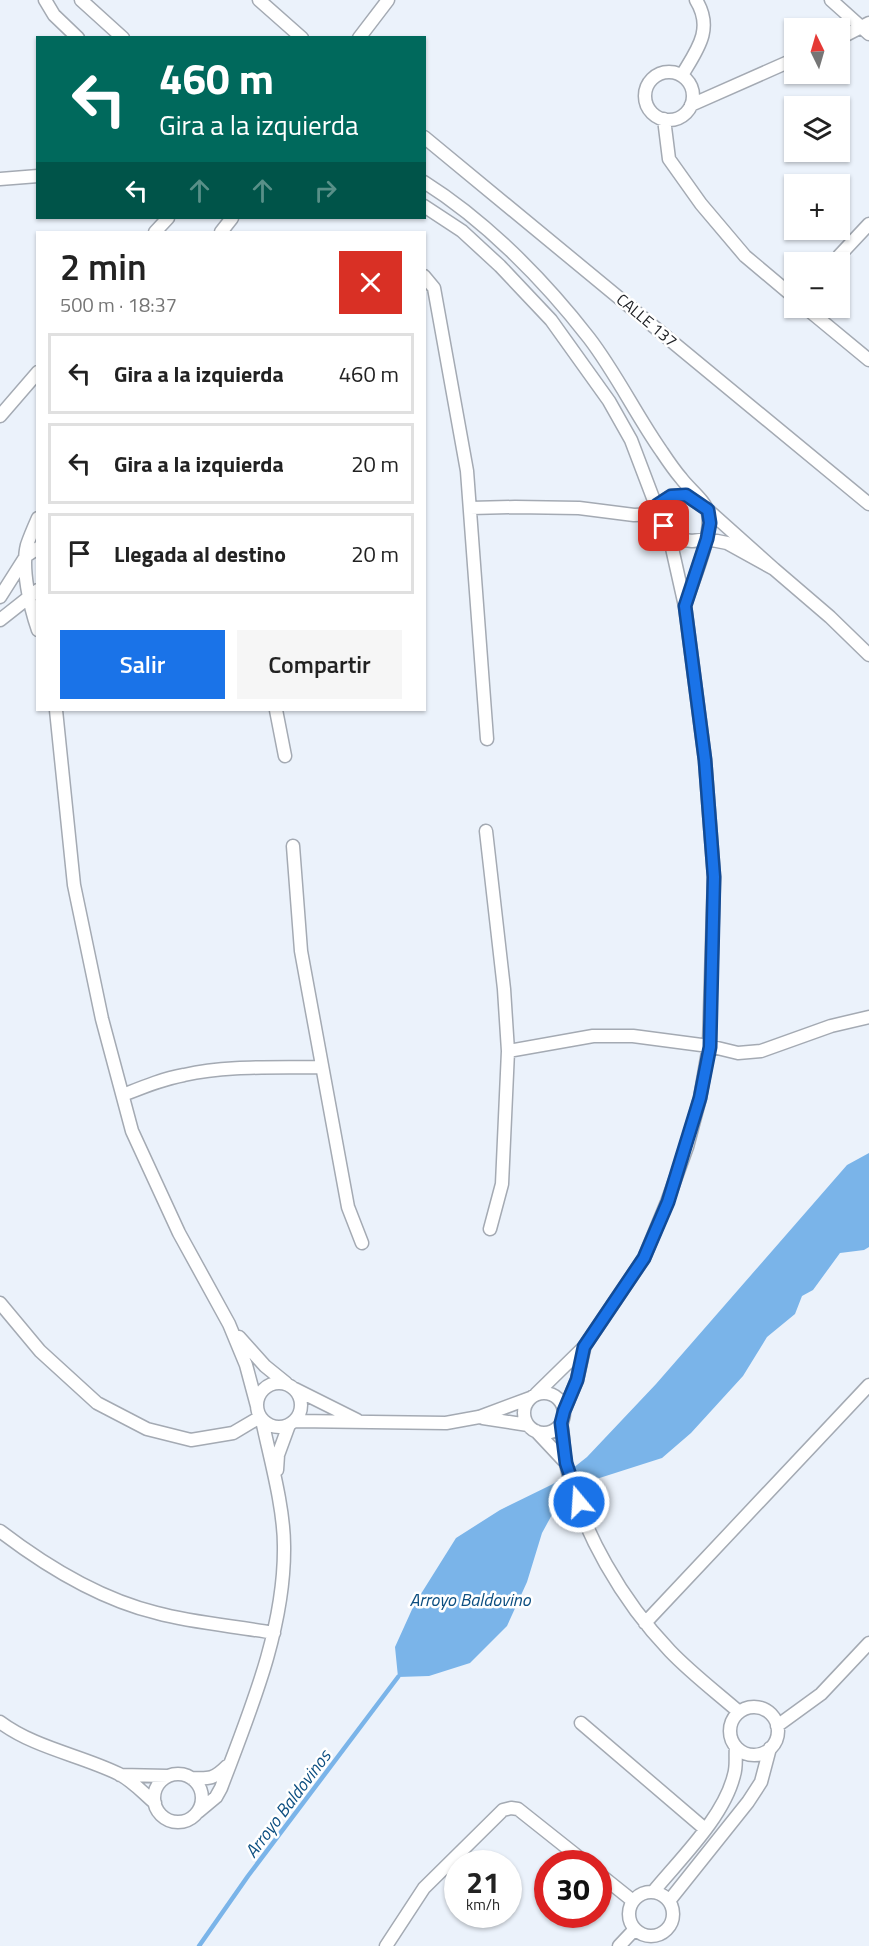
<!DOCTYPE html>
<html lang="es">
<meta charset="utf-8">
<style>
body{margin:0;font-family:"Titillium Web",sans-serif;background:#f6f6f6;color:#222;height:100vh;display:flex;flex-direction:column;font-size:22px;white-space:nowrap}
*{box-sizing:border-box;margin:0}
p{font-size:20px;color:#767676}
.icon{flex:none;width:33px;height:33px;fill:none;stroke:currentColor;stroke-width:2;stroke-linecap:round;stroke-linejoin:round}
.map{position:relative;flex:1;overflow:hidden}
.panel{position:absolute;left:36px;top:231px;width:390px;height:480px;display:flex;flex-direction:column;background:#fff;border-radius:0px;box-shadow:0 2px 4px #0004}
.panel>*{flex:none}
.guide{position:absolute;left:36px;top:36px;width:390px;height:183px;border-radius:0px;box-shadow:0 2px 4px #0004;background:#00695c;color:#fff;overflow:hidden}
.needle{width:39px;rotate:355deg}
.tools{position:absolute;left:784px;top:18px;display:grid;gap:12px}
.tools a{display:grid;place-items:center;width:66px;height:66px;border-radius:0px;background:#fff;box-shadow:0 2px 4px #0004;font-size:30px}
.speed{position:absolute;left:444px;top:1850px;display:flex;gap:12px;font-size:30px;font-weight:700;text-align:center}
.speed>*{display:grid;place-content:center;width:78px;height:78px;border-radius:50%;background:#fff;box-shadow:0 2px 4px #0004;line-height:1}
.speed small{font-size:15px;font-weight:400}
.speed .limit{border:9px solid #d22;background:#fff;color:#111}
.pin{position:absolute;display:grid;place-items:center;width:51px;height:51px;color:#fff;margin:-26px;border-radius:12px;box-shadow:0 3px 9px #0006}
.me{position:absolute;width:66px;margin:-33px;rotate:342deg;stroke-linejoin:round;filter:drop-shadow(0 0 4px #0008)}
.turn{display:flex;align-items:center;gap:21px;height:126px;padding:0 24px;font-size:27px}
.turn .icon{width:78px;height:78px;stroke-width:2.5}
.turn b{display:block;font-size:42px;line-height:51px}
.lanes{display:flex;align-items:center;height:57px;padding:0 24px;background:#0003;justify-content:center;gap:30px;direction:ltr}
.lanes .off{opacity:.35}
.round{display:grid;place-items:center;flex:none;width:63px;height:63px;border-radius:0px;background:#f6f6f6}
.head{display:flex;align-items:center;justify-content:space-between;height:102px;padding:0 24px}
h1{font-size:36px;font-weight:600;line-height:45px}
.primary-button{display:flex;gap:12px;margin-top:auto;padding:12px 24px}
.primary-button a{flex:1;height:69px;border-radius:0px;background:#1a73e8;color:#fff;font-size:24px;font-weight:600;line-height:69px;text-align:center}
.primary-button a+a{background:#f6f6f6;color:#222}
ul{padding:0;list-style:none}
li{display:flex;align-items:center;gap:18px;height:81px;margin:0 12px 9px;padding:0 12px;border:3px solid #e0e0e0;border-radius:0px}
li div{flex:1}
li b{display:block;font-size:22px}
li em{font-style:normal}
.map>svg:first-child{display:block}
.water{fill:#7ab4e9}
.lines{fill:none;stroke-linecap:round;stroke-linejoin:round}
.stream{stroke:#7ab4e9;stroke-width:4.5}
.street-casing{stroke:#a4aab3;stroke-width:15}
.street{stroke:#fff;stroke-width:12}
.route-casing{stroke:#114b97;stroke-width:15}
.route{stroke:#1a73e8;stroke-width:10}
.labels{text-anchor:middle;stroke-width:5;stroke-linejoin:round;paint-order:stroke}
.street-label{font-size:16px;fill:#202226;stroke:#fff}
.water-label{font-size:18px;font-style:italic;fill:#0d4f81;stroke:#fff}
</style>
<div class="map">
<svg width="869" height="1946" viewBox="0 0 869 1946">
<rect width="100%" height="100%" fill="#ebf2fb"/>
<path class="water" d="M 869,1153 L 869,1247 L 864,1250 L 840,1253 L 813,1290 L 802,1296 L 795,1314 L 767,1337 L 743,1376 L 691,1433 L 662,1458 L 587,1482 L 560,1500 L 542,1533 L 527,1582 L 507,1626 L 470,1663 L 429,1676 L 398,1677 L 395,1647 L 414,1605 L 456,1538 L 500,1510 L 553,1484 L 587,1457 L 656,1384 L 847,1165 Z"/>
<g class="lines">
<path class="stream" d="M 199,1946 L 248,1876 L 398,1677"/>
<defs>
<path id="street" d="M 45,0 L 54,15 L 78,38
M 81,0 L 123,38
M 259,0 L 302,38
M 831,0 L 869,34
M 359,38 L 388,0
M 840,38 L 869,23
M645 96a24 24 0 1 1 48 0a24 24 0 1 1-48 0Z
M 682,75 C 697,50 714,29 696,0
M 691,105 L 795,59
M 664,119 L 669,159 L 701,204 L 745,256 L 795,298
M 424,137 L 869,504
M 0,179 L 38,176
M 424,182 C 486,221 544,280 589,338 C 616,373 636,415 662,452 C 668,461 674,470 681,478 C 688,488 706,501 708,513 C 713,536 692,582 685,605
M 424,206 L 462,231 L 500,266 L 551,320 L 609,401 L 631,440 L 672,548 L 685,606 L 705,760 L 714,877 L 709,1046 L 700,1098 L 687,1147 L 667,1202 L 644,1258 L 584,1347 L 536,1394
M 155,232 L 168,218
M 221,232 L 232,218
M 839,256 L 869,224
M 424,276 L 434,288 L 467,471 L 487,739
M 806,308 L 869,360
M 0,416 L 38,372
M 657,505 L 671,496 L 686,495 L 708,510 L 774,569 L 727,543 L 707,539 L 692,541 L 669,538
M 470,508 L 515,507 L 579,508 L 634,515 L 660,514
M 38,518 C 34,527 30,536 27,545 C 21,568 30,607 38,630
M 774,569 L 830,617 L 869,655
M 0,597 L 26,556 L 38,548
M 0,620 L 38,590
M 56,710 L 74,885 L 102,1019 L 132,1131 L 179,1233 L 229,1324 L 246,1365 L 257,1406
M 276,710 L 285,756
M 486,831 L 504,989 L 508,1051 L 502,1184 L 490,1229
M 293,846 L 301,951 L 348,1207 L 362,1243
M 508,1051 L 593,1036 L 633,1036 L 709,1046 L 738,1053 L 761,1051 L 831,1026 L 869,1017
M 123,1095 C 143,1087 162,1079 184,1075 C 228,1065 276,1068 322,1067
M 0,1303 L 40,1351 L 97,1403 L 147,1429 L 191,1440 L 233,1433 L 260,1417
M 239,1337 L 265,1366 L 286,1383
M257 1405a22 22 0 1 1 44 0a22 22 0 1 1-44 0Z
M 295,1389 L 357,1420
M524 1413a20 20 0 1 1 40 0a20 20 0 1 1-40 0Z
M 564,1411 L 577,1380 L 584,1349
M 483,1418 L 528,1425
M 296,1421 L 446,1423 L 479,1417 L 530,1398
M 561,1423 C 564,1436 563,1451 566,1464 C 581,1531 623,1602 670,1651 C 691,1673 716,1692 739,1712
M 536,1431 L 566,1463
M 277,1470 L 278,1455 L 289,1425
M 0,1531 C 47,1567 99,1599 157,1613 C 194,1623 235,1626 274,1633
M 645,1623 L 869,1385
M730 1731a24 24 0 1 1 48 0a24 24 0 1 1-48 0Z
M 0,1722 C 35,1748 80,1755 119,1774 C 133,1781 143,1793 155,1803
M 581,1723 L 705,1829
M 777,1726 L 821,1694 L 869,1643
M154 1798a24 24 0 1 1 48 0a24 24 0 1 1-48 0Z
M 120,1775 L 168,1776
M 191,1778 C 210,1779 214,1779 227,1766
M 198,1812 L 216,1797 L 221,1788 C 250,1711 285,1629 284,1546 C 284,1507 270,1458 262,1420
M 598,1873 L 633,1901
M629 1914a22 22 0 1 1 44 0a22 22 0 1 1-44 0Z
M 653,1892 C 680,1859 724,1817 734,1775 C 737,1766 735,1756 736,1747
M 669,1901 L 748,1802 L 761,1782 L 770,1748
M 386,1946 L 424,1888 L 503,1810 L 511,1808 L 518,1809 L 586,1863
M 619,1946 L 635,1929"/>
</defs>
<use href="#street" class="street-casing"/>
<use href="#street" class="street"/>
</g>
<g class="lines">
<defs>
<path id="route" d="M 579,1502 L 566,1463 L 561,1423 L 564,1411 L 577,1380 L 584,1347 L 644,1258 L 668,1202 L 700,1098 L 710,1047 L 714,877 L 705,760 L 685,606 L 707,539 L 710,523 L 708,510 L 686,495 L 671,496 L 657,505 L 664,526"/>
</defs>
<use href="#route" class="route-casing"/>
<use href="#route" class="route"/>
</g>
<g class="labels">
<g class="street-label">
<text transform="translate(647 320) rotate(40)" y="6">CALLE 137</text>
</g>
<g class="water-label">
<text x="470" y="1606">Arroyo Baldovino</text>
<text transform="translate(288 1804) rotate(-53)" y="6">Arroyo Baldovinos</text>
</g>
</g>
</svg>
<div class="tools">
<a><svg class="needle" viewBox="-14 -14 28 28"><path d="M0-13l5 13h-10z" fill="#e53935"/><path d="M0 13l5-13h-10z" fill="#767676"/></svg></a>
<a><svg class="icon" aria-label="layers" viewBox="0 0 24 24"><path d="M12 4l9 5-9 5-9-5zM3 14l9 5 9-5"/></svg></a>
<a>+</a>
<a>−</a>
</div>
<div class="speed"><div>21<small>km/h</small></div><div class="limit">30</div></div>
<div class="pin" style="left:664px;top:526px;background:#d93025"><svg class="icon" aria-label="arrive" viewBox="0 0 24 24"><path d="M6 21V4h12l-3 4 3 4H6"/></svg></div>
<svg class="me" style="left:579px;top:1502px" viewBox="-20 -20 40 40"><circle r="17" fill="#1a73e8" stroke="#fff" stroke-width="3"/><path d="M0-11L8 9 0 5-8 9z" fill="#fff"/></svg>
<div class="guide">
<div class="turn"><svg class="icon" aria-label="left" viewBox="0 0 24 24"><path d="M17 20v-9H6M10 6l-5 5 5 5"/></svg><div><b>460 m</b>Gira a la izquierda</div></div>
<div class="lanes"><svg class="icon" aria-label="left" viewBox="0 0 24 24"><path d="M17 20v-9H6M10 6l-5 5 5 5"/></svg><svg class="icon off" aria-label="ahead" viewBox="0 0 24 24"><path d="M12 20V5M6 11l6-6 6 6"/></svg><svg class="icon off" aria-label="ahead" viewBox="0 0 24 24"><path d="M12 20V5M6 11l6-6 6 6"/></svg><svg class="icon off" aria-label="right" viewBox="0 0 24 24"><path d="M7 20v-9h11M14 6l5 5-5 5"/></svg></div>
</div>
<section class="panel">
<div class="head"><div><h1>2 min</h1><p>500 m · 18:37</p></div><a class="round" style="background:#d93025;color:#fff"><svg class="icon" aria-label="close" viewBox="0 0 24 24"><path d="M6 6l12 12M18 6L6 18"/></svg></a></div>
<ul>
<li><svg class="icon" aria-label="left" viewBox="0 0 24 24"><path d="M17 20v-9H6M10 6l-5 5 5 5"/></svg><div><b>Gira a la izquierda</b></div><em>460 m</em></li>
<li><svg class="icon" aria-label="left" viewBox="0 0 24 24"><path d="M17 20v-9H6M10 6l-5 5 5 5"/></svg><div><b>Gira a la izquierda</b></div><em>20 m</em></li>
<li><svg class="icon" aria-label="arrive" viewBox="0 0 24 24"><path d="M6 21V4h12l-3 4 3 4H6"/></svg><div><b>Llegada al destino</b></div><em>20 m</em></li>
</ul>
<div class="primary-button"><a>Salir</a><a>Compartir</a></div>
</section>
</div>
